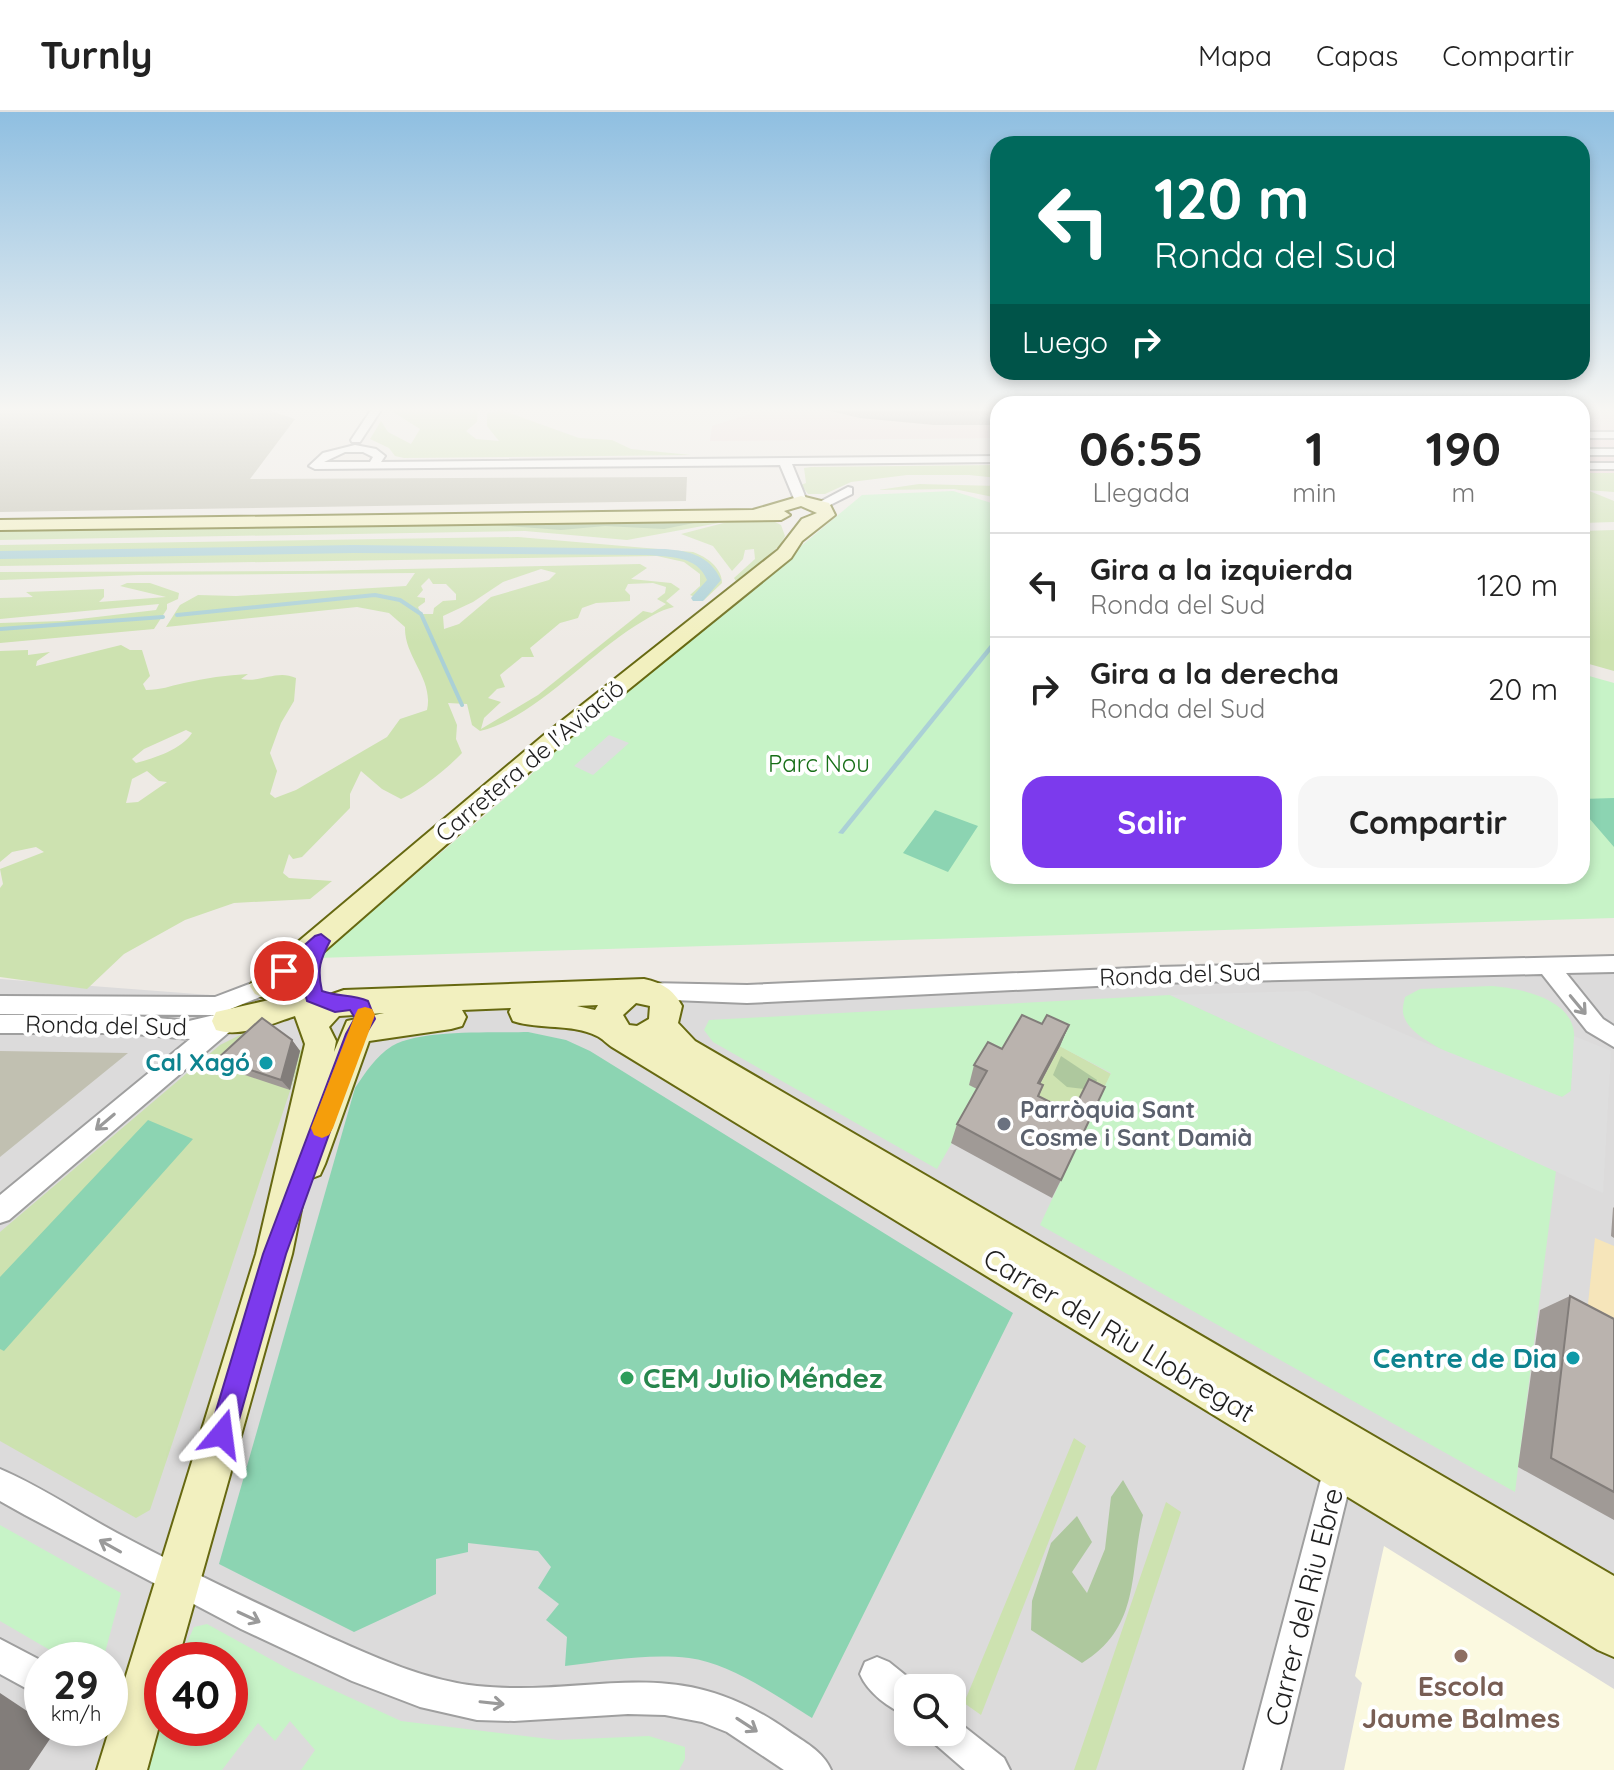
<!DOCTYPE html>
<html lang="es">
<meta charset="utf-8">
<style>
body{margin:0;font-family:Quicksand,sans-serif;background:#f6f6f6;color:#222;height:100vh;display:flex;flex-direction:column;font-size:30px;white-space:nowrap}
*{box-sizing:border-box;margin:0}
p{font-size:26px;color:#767676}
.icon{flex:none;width:44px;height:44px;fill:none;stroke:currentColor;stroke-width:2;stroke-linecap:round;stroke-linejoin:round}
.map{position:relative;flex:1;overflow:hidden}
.side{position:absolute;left:990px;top:284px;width:600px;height:488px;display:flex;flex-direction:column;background:#fff;border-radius:24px;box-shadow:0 4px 12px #0003}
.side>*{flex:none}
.top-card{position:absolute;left:990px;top:24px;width:600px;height:244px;border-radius:24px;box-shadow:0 4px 12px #0003;background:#00695c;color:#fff;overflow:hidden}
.buttons{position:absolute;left:894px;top:1562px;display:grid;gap:16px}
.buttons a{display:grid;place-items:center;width:72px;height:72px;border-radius:16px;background:#fff;box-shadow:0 4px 12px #0003;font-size:40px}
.speed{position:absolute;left:24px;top:1530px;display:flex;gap:16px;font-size:40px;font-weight:700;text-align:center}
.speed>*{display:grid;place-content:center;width:104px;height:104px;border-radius:50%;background:#fff;box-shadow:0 4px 12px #0003;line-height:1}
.speed small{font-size:20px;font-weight:400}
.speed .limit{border:12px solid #d22;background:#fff;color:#111}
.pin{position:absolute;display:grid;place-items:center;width:68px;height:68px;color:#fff;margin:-34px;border:4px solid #fff;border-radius:50%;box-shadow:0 2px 8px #0007}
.me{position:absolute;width:88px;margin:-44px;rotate:16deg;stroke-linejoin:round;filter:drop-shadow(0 0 6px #0008)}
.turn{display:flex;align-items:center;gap:28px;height:168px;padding:0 32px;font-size:36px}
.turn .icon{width:104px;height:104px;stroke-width:2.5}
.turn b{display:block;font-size:56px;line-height:68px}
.then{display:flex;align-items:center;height:76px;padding:0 32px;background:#0003;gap:16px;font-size:30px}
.eta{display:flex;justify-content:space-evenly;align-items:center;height:136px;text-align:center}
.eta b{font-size:48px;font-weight:800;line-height:56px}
.action{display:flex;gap:16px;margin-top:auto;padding:16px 32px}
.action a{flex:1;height:92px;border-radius:24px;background:#7c3aed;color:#fff;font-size:32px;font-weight:800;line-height:92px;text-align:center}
.action a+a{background:#f6f6f6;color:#222}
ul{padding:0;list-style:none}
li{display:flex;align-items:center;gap:24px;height:104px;padding:0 32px;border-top:2px solid #e0e0e0}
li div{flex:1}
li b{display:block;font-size:30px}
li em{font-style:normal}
header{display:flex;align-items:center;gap:48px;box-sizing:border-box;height:112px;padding:0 40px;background:#fff;border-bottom:2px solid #e0e0e0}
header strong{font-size:38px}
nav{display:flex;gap:44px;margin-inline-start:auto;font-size:28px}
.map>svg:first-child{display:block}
.residential{fill:#dcdbdb;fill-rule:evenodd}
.commercial{fill:#edd6d7}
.education{fill:#fbf9e0}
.construction{fill:#c1c0b1}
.grass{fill:#cde2b0;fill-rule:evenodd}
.forest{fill:#aec89e}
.sand{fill:#f6e5ba}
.park{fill:#c7f3c7}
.pitch{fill:#8cd4b2}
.parking{fill:#dedede}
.water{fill:#aad0d6}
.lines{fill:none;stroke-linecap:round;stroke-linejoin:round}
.stream{stroke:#aad0d6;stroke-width:4}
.canal{fill:#aad0d6;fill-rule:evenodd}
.street-casing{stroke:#9f9f9f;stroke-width:4}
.secondary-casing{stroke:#666811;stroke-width:4}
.street{fill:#fff;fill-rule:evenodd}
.secondary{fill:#f2f0bf;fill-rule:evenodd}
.wall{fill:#a09a96}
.shaded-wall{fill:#827d7a}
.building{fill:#bab3ae;stroke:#827d7a;stroke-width:2}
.oneway{stroke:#9a9a9a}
.route{fill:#7c3aed;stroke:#51269a;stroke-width:2}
.slow{fill:#f59e0b}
.culture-dot{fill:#0f9aa8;stroke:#fff;stroke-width:3}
.worship-dot{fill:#6b7280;stroke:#fff;stroke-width:3}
.leisure-dot{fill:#2e9e5b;stroke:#fff;stroke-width:3}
.education-dot{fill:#8d6e63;stroke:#fff;stroke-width:3}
.labels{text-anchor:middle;stroke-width:8;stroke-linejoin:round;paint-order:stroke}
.street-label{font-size:24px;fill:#1e1e1e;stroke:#fff}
.park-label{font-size:24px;fill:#186f18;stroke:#fff}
.culture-label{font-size:24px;font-weight:bold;fill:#0d838f;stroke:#fff;text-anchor:end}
.worship-label{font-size:24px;font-weight:bold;fill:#5b616d;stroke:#fff;text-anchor:start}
.near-street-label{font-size:28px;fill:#1e1e1e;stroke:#fff}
.near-culture-label{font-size:28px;font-weight:bold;fill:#0d838f;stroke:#fff;text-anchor:end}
.near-leisure-label{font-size:28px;font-weight:bold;fill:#27864d;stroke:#fff;text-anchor:start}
.near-education-label{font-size:28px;font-weight:bold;fill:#785e54;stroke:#fff}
</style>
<header>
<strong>Turnly</strong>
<nav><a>Mapa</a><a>Capas</a><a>Compartir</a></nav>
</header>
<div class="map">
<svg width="1614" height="1658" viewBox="0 0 1614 1658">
<rect width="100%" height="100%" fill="#eeeae5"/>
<path class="residential" d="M 1614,859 L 1614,1658 L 0,1658 L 0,867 L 314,891 ZM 42,1548 L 110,1548 L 110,1616 L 42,1616 ZM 162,1548 L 230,1548 L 230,1616 L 162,1616 ZM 908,1576 L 952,1576 L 952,1620 L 908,1620 Z"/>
<path class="commercial" d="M 762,298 L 998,298 L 998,326 L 710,329 L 712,314 Z
M 1582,298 L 1614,298 L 1614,361 L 1582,361 Z"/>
<path class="education" d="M 1384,1434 L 1614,1577 L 1614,1658 L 1344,1658 L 1362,1571 L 1355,1564 Z"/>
<path class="construction" d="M 0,298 L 268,298 L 295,307 L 250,367 L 687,365 L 686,389 L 0,400 Z
M 0,939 L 128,941 L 0,1045 Z"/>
<path class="grass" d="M 390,298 L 478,298 L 477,310 L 466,319 L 476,327 L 499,329 L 487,314 L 487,301 L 501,298 L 579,326 L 612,328 L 631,337 L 691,343 L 404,346 L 395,344 L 389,336 L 370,327 L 381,309 L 388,320 L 411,332 L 420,317 Z
M 998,353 L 998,366 L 969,363 L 907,363 L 851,370 L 825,382 L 808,382 L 801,373 L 806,371 L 804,356 L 811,355 Z
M 1582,361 L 1614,361 L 1614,380 L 1587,378 L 1614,389 L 1614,410 L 1582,411 Z
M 919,372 L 998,374 L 998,386 L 954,377 L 878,378 Z
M 767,406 L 781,413 L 785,424 L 781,432 L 738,472 L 734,466 L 755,447 L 754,437 L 745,438 L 743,447 L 732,459 L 713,434 L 681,422 L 735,408 L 627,428 L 525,419 L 0,428 L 0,416 Z
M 1614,418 L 1614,559 L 1582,550 L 1582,419 Z
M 518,425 L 693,440 C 707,445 722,456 722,471 L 704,488 L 690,483 L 700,474 L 700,462 L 684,450 L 657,444 L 0,454 L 0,433 Z
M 640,452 L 647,456 L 631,467 L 671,471 L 680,477 L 666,489 L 674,495 C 659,498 647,507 635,514 C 586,545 534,606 480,619 L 472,613 L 467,592 L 448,591 L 457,613 L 456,627 L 462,641 C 448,656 418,680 401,687 L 382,677 L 361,659 L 350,682 L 350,696 L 302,745 L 293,747 L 289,742 L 283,761 L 289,766 L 332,769 L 310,787 L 234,791 L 185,808 L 124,842 L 87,877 L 0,865 L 0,776 L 3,772 L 0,757 L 44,740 L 36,735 L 12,740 L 0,750 L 0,539 L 28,538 L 28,543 L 50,540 L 37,549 L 36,554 L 121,533 L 130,538 L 142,538 L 150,564 L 143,572 L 146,578 C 161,578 170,574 184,571 C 205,566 227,563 248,562 L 241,567 C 261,571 277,557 296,566 L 294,589 L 281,611 L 270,641 L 277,659 L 270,682 L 275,686 L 296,678 L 387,625 L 400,607 L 427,598 C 434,567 404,545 405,515 L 389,501 L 357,495 L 166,515 L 180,493 L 198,483 L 236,484 L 406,474 L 415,461 L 139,463 L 0,468 L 0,460 L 311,459 ZM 541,457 L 556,461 L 549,468 L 491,485 L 459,512 L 444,517 L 443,504 L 473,490 L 503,470 ZM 429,466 L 433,472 L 446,472 L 456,482 L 456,488 L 443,489 L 434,496 L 433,502 L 421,502 L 418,495 L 425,490 L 425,486 L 417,485 L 423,478 L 421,474 ZM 653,471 L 666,475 L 665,481 L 657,487 L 666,492 L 652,501 L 643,499 L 538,583 L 481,617 L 484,606 L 501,590 L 488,586 L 497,577 L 505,575 L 500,563 L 522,545 L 534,545 L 530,536 L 560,511 L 578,506 L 582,496 L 596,491 L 630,489 L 630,483 L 625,478 L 628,472 ZM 186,618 L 192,621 C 182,637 155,646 136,651 L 132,647 L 144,637 ZM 147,659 L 159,669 L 167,670 L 138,690 L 126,691 L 132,667 Z
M 127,471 L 150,471 L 179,481 L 178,487 L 167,492 L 167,497 L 154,517 L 0,531 L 0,511 L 63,509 L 156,498 L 159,492 L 0,507 L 0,486 L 33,485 L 26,480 L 104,477 L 104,485 L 99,490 L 166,485 L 120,474 Z
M 271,917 L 303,940 L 150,1398 L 136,1406 L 0,1329 L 0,1120 L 220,933 L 242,922 Z
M 1060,934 L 1111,962 L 1095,995 L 1062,1020 L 1022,962 L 1041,970 Z
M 1074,1326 L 1086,1334 L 981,1603 L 964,1591 Z
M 1166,1390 L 1181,1400 L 1096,1658 L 1074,1658 Z"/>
<path class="forest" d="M 681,409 L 694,411 L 664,417 L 605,414 L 561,418 L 495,413 Z
M 1061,944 L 1097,968 L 1093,978 L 1067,975 L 1053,963 Z
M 1123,1368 L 1143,1403 C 1129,1462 1141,1515 1082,1551 L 1031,1518 L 1032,1489 L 1051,1431 L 1077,1404 L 1092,1430 L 1072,1460 L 1087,1481 L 1105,1437 L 1111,1385 Z"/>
<path class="sand" d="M 1595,1126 L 1614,1134 L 1614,1234 L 1585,1220 Z"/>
<path class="park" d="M 953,379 L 998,393 L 998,764 L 1582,764 L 1582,562 L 1614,571 L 1614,806 L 317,846 L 523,671 L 543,650 L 862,383 Z
M 1491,874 C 1519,876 1571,886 1574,921 C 1576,940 1572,961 1571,979 L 1563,985 L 1548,982 C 1516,968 1421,938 1406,909 C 1401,900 1403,894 1405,885 L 1420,877 Z
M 1170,883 L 1556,1059 L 1515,1380 L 1040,1113 L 1111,961 L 1040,924 L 981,980 L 937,1057 L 713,930 L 704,918 L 709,908 Z
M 0,1413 L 121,1481 L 103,1548 L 67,1548 L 0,1509 Z
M 207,1512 L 292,1559 L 401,1609 L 558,1628 L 649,1624 L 685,1635 L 685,1647 L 679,1658 L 301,1658 L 315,1638 L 290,1609 L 275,1629 L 258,1611 L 222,1658 L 147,1658 L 162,1608 L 162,1616 L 230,1616 L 230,1548 L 179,1548 L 194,1515 Z"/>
<path class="pitch" d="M 1614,686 L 1614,735 L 1582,698 L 1582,687 Z
M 935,698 L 978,714 L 948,760 L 903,741 Z
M 528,920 L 566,928 L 590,939 L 1013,1201 L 812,1606 C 778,1585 730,1551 689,1546 C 648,1541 606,1549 565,1554 L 567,1525 L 546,1508 L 559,1492 L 538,1476 L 551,1455 L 538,1439 L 468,1431 L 468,1440 L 436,1447 L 436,1482 L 354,1520 L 219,1452 L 355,976 C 366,960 375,945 392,934 C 420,917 493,921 528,920 Z
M 148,1008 L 193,1027 L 4,1239 L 0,1237 L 0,1165 Z"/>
<path class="parking" d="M 609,623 L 629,631 L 593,663 L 574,654 Z
M 1308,879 L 1418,928 L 1562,985 L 1571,979 L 1574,924 L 1611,939 L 1603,1081 L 1170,883 Z"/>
<path class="water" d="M 998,523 L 998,530 L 843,722 L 838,721 Z"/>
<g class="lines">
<path class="stream" d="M 177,503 L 375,483 L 400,488 L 421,502 L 462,593
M 0,517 L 163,505"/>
<path class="canal" d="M 354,433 L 665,437 C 690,439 710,444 721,468 L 703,489 L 693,489 L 691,486 L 707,468 C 697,443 669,445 646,443 L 354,441 L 0,447 L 0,439 Z"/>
<defs>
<path id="street" d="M 371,298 L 381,298 L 360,330 L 352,330 L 351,328 Z
M 1582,320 L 1614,320 L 1614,326 L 1582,326 Z
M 355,333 L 376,337 L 385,344 L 381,350 L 998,344 L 998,350 L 792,352 L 807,389 L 801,393 L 795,389 L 780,353 L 315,357 L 309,354 L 323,341 ZM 345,340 L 363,340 L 373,345 L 370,350 L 324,350 Z
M 1582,337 L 1614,337 L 1614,343 L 1582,343 Z
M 1582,351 L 1614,351 L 1614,357 L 1582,357 Z
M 848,375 L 852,376 L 852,382 L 824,396 L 814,393 Z
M 1614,844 L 1614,860 L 1566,861 L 1603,907 L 1614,914 L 1614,935 L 1587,919 L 1542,862 L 1157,871 L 747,891 L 649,887 L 642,885 L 639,879 L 642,873 L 649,871 L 747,873 L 1157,855 Z
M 265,866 L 272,868 L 275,874 L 272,880 L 216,903 L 0,902 L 0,884 L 215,885 Z
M 227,900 L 235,903 L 238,909 L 235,915 L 9,1108 L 0,1111 L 0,1083 L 190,927 L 125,921 L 0,921 L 0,903 L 125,903 L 189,909 Z
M 1340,1337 L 1350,1342 L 1355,1352 L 1280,1658 L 1244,1658 L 1325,1352 L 1330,1342 Z
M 0,1357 C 40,1374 78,1400 117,1421 C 184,1457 254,1490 323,1522 C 372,1544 423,1568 477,1574 C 598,1586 673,1538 787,1618 C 804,1630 823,1639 831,1658 L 784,1658 L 727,1620 L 702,1610 L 665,1603 L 628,1602 L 514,1609 L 477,1608 L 420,1595 L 352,1569 L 241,1517 L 25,1403 L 0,1389 Z
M 0,1527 L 42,1549 L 42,1585 L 0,1562 Z
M 877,1545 L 889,1550 L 920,1575 L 908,1576 L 908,1604 C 889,1596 868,1581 860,1562 L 865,1550 Z
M 952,1605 L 1004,1646 L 1010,1658 L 965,1658 L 935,1632 L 930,1620 L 952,1620 Z"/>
<path id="secondary" d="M 801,384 L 829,391 L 835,403 L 802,429 L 791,446 L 560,633 L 289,870 L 314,879 L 318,887 L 344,878 L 644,867 C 662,871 673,877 682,894 L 678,911 L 695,929 L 1614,1464 L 1614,1545 L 1598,1538 L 612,935 C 607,932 602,926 597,924 C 571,911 540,918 513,909 L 509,900 L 511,896 L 462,898 L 466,905 L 462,914 L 451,917 L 369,929 L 325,1052 L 320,1063 L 307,1068 L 292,1142 L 178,1548 L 162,1548 L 162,1603 L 147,1658 L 97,1658 L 256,1142 L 305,932 L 295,904 C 271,912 240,926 216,918 L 212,909 L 216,900 L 269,888 L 255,882 L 250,874 L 255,866 L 544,623 L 778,438 L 802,407 L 817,401 L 801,394 L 784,399 L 790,403 L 781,408 L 0,418 L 0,408 L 753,398 ZM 636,891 L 650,894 L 649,907 L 637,914 L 629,913 L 623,903 ZM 598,893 L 595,898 L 577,894 ZM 384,901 L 347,909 L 334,940 L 336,929 L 329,915 L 339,904 Z"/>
</defs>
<use href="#street" class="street-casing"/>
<use href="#secondary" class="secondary-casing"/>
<use href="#street" class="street"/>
<use href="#secondary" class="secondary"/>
</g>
<path class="wall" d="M 826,298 L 998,298 L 995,313 L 934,313 L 860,306 Z
M 1042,912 L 1069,913 L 1060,934 L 1040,972 L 1043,973 L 1039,984 L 1061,1068 L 1052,1086 L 951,1031 L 957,1012 L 977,977 L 969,973 L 974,953 Z
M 292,928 L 300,939 L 290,978 L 227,957 L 217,947 Z
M 1614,1095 L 1614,1126 L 1611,1124 L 1613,1096 Z
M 1570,1184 L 1614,1207 L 1614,1408 L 1518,1355 L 1540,1198 Z"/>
<path class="shaded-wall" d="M 997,298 L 998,298 L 998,313 L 995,313 Z
M 1069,913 L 1060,934 L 1030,991 L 1038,971 Z
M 292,928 L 300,939 L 290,978 L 281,968 Z
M 0,1581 L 42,1609 L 42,1616 L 53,1616 L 56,1618 L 29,1658 L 0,1658 Z"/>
<path class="building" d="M 1022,903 L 1042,912 L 1047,903 L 1069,913 L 1038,971 L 1043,973 L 1038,984 L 1072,1001 L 1089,967 L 1105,975 L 1061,1068 L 957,1012 L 987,959 L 974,953 L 988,930 L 1002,937 Z
M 262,906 L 292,928 L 281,968 L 217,947 Z
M 1570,1184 L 1614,1207 L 1614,1380 L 1551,1346 Z"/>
<defs><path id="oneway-shaft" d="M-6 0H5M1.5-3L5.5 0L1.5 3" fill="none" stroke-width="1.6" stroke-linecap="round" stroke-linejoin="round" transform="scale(2)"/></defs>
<g class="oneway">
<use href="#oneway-shaft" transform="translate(1578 893) rotate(50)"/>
<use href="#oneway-shaft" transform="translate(105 1010) rotate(140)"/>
<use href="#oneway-shaft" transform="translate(110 1434) rotate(-151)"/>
<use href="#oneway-shaft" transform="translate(249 1505) rotate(25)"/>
<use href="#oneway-shaft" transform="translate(492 1591) rotate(6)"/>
<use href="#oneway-shaft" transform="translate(747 1613) rotate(33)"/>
</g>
<linearGradient id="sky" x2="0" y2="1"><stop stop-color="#8fbfe1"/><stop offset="0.56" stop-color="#f7f6f3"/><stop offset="1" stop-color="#f7f6f3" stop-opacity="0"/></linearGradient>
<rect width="1614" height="531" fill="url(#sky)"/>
<path class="route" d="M 321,822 L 330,829 C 320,848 317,857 322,879 C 338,885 352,882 368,889 L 375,907 L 364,925 L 286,1142 L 235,1322 L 231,1331 L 222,1335 L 213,1331 L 209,1322 L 263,1142 L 346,922 L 355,906 L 350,898 L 335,900 L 307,889 L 299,857 L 284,867 L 277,864 L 275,859 L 315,824 Z"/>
<path class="slow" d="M 365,895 L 372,897 L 375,903 L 333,1016 L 329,1023 L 322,1026 L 314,1023 L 311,1016 L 355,903 L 358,897 Z"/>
<g class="culture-dot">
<circle cx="266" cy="951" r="8"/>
<circle cx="1573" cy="1246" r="8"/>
</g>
<circle class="worship-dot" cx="1004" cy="1012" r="8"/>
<circle class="leisure-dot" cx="627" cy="1266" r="8"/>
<circle class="education-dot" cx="1461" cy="1544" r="8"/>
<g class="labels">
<g class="street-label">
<text transform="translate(530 649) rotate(-40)" y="8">Carretera de l'Aviació</text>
<text transform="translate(1180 863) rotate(-2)" y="8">Ronda del Sud</text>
<text transform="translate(106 914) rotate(1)" y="8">Ronda del Sud</text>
</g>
<g class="park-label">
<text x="819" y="660">Parc Nou</text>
</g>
<g class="culture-label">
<text x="250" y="959">Cal Xagó</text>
</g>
<g class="worship-label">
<text x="1020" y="1006">Parròquia Sant<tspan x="1020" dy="28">Cosme i Sant Damià</tspan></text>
</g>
<g class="near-street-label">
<text transform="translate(1119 1223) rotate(31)" y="10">Carrer del Riu Llobregat</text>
<text transform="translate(1304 1495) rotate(-76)" y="10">Carrer del Riu Ebre</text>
</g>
<g class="near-culture-label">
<text x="1557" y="1256">Centre de Dia</text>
</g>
<g class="near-leisure-label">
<text x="643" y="1276">CEM Julio Méndez</text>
</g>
<g class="near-education-label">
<text x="1461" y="1584">Escola<tspan x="1461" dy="32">Jaume Balmes</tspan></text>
</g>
</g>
</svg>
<div class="buttons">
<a><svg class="icon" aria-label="search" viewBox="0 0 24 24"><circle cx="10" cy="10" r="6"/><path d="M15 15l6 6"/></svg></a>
</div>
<div class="speed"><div>29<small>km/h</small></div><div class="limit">40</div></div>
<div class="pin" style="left:284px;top:859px;background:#d93025"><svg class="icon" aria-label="arrive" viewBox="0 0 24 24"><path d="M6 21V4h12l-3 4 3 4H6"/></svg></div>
<svg class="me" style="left:222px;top:1322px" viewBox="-20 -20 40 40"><path d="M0-17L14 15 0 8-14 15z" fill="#7c3aed" stroke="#fff" stroke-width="4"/></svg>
<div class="top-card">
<div class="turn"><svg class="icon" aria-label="left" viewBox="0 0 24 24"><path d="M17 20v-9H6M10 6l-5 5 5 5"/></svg><div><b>120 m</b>Ronda del Sud</div></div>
<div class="then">Luego<svg class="icon" aria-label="right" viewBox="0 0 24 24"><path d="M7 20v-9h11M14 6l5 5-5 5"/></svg></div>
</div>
<section class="side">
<div class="eta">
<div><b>06:55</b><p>Llegada</p></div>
<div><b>1</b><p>min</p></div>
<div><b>190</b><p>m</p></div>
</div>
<ul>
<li><svg class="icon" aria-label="left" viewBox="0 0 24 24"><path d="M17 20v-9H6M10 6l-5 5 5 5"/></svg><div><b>Gira a la izquierda</b><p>Ronda del Sud</p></div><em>120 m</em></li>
<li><svg class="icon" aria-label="right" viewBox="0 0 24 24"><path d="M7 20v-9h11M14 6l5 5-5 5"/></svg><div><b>Gira a la derecha</b><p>Ronda del Sud</p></div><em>20 m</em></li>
</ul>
<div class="action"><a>Salir</a><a>Compartir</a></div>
</section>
</div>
